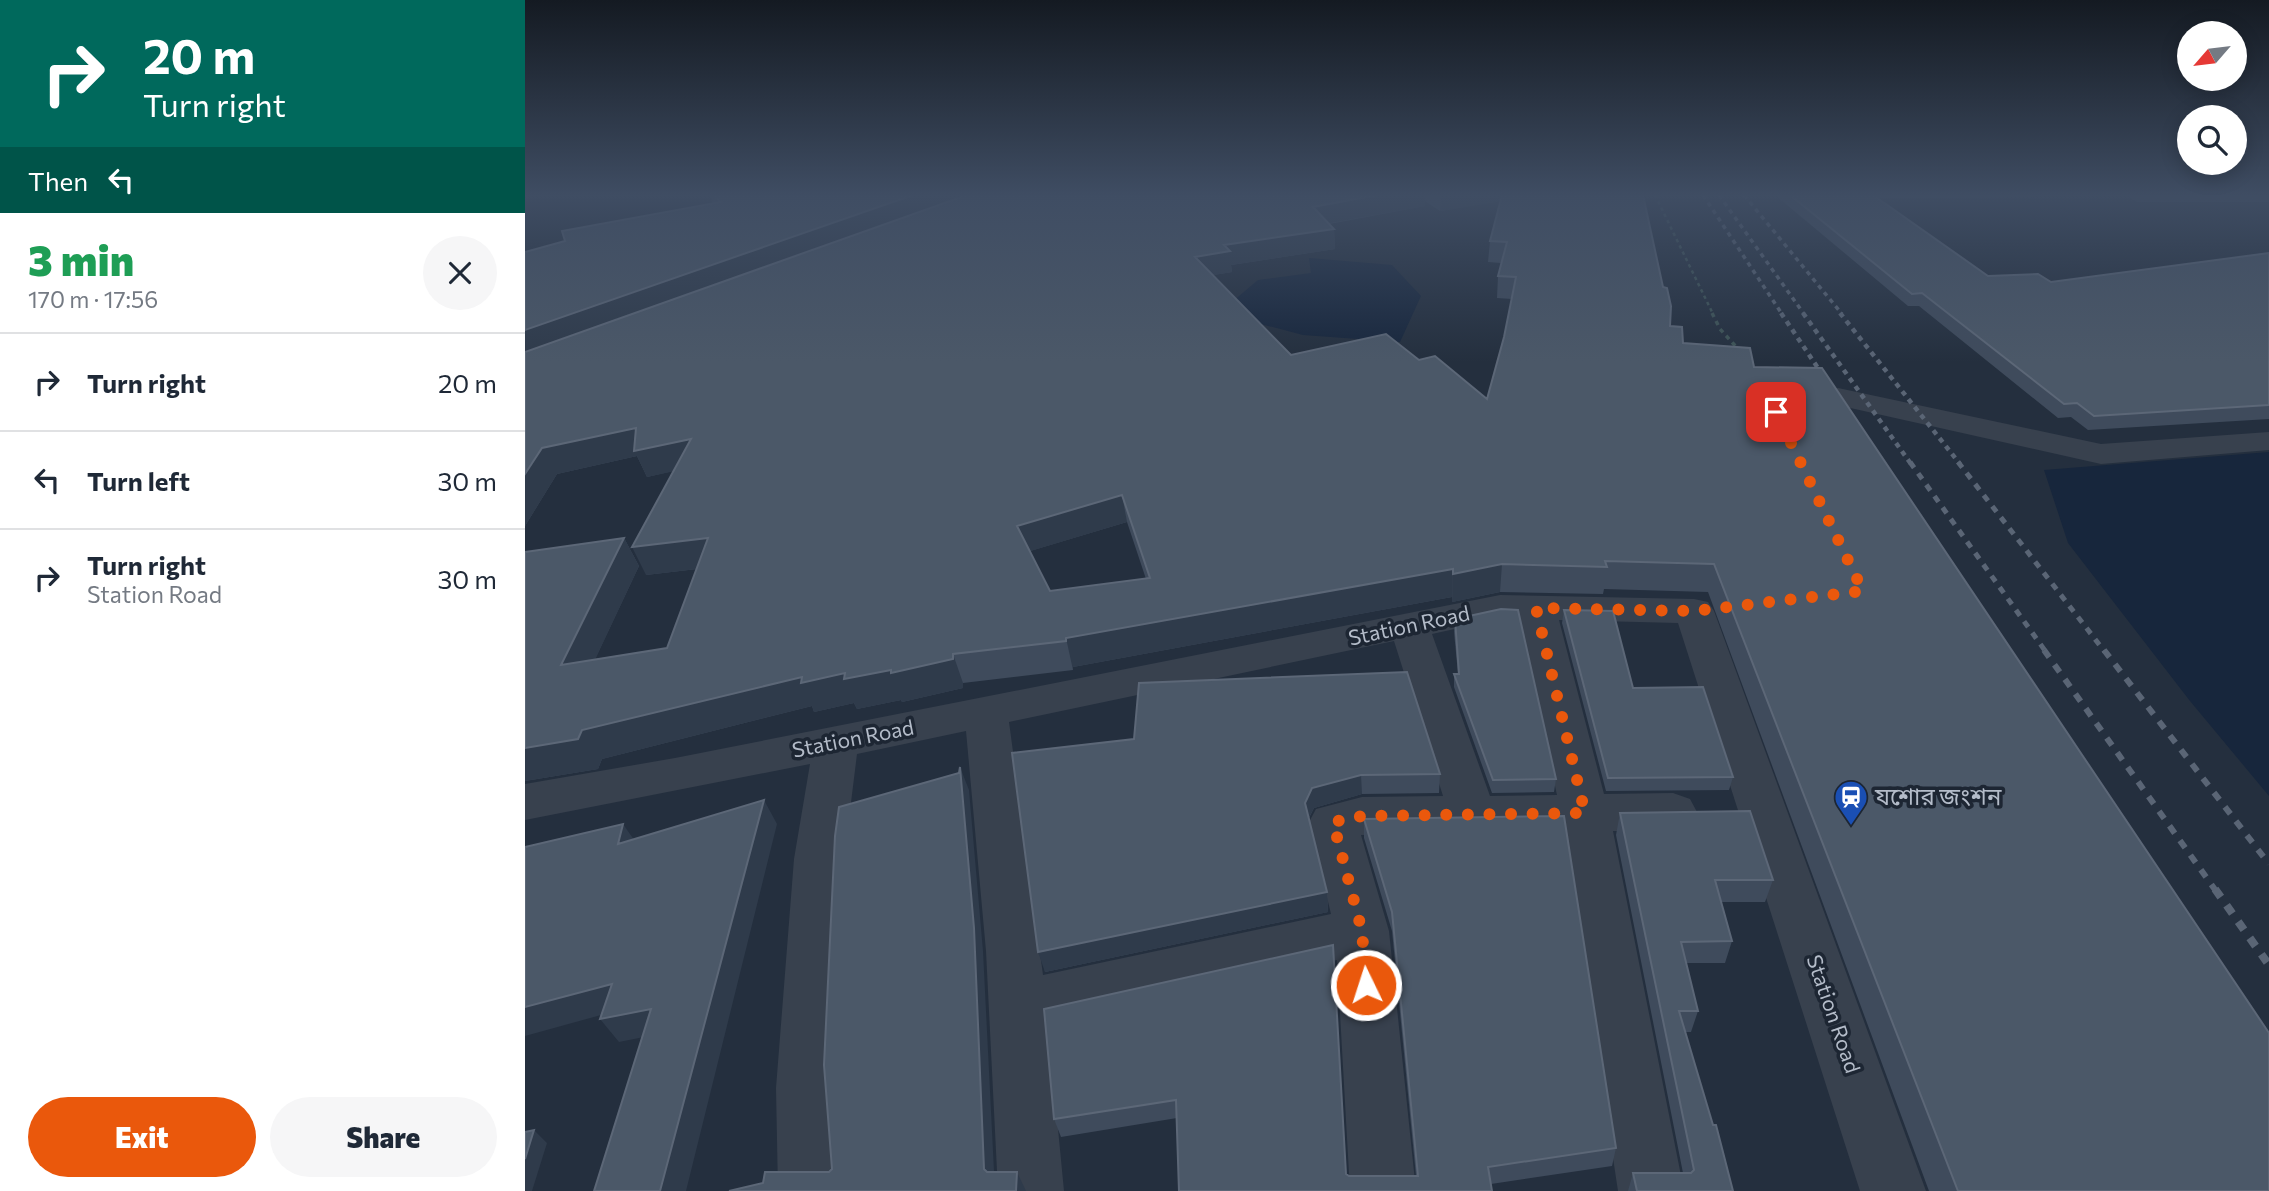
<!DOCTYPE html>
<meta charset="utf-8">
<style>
body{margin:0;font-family:Commissioner,"Noto Sans Bengali",sans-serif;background:#f6f6f7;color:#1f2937;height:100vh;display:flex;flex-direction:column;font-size:26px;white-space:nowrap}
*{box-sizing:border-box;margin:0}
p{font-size:23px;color:#747a83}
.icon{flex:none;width:38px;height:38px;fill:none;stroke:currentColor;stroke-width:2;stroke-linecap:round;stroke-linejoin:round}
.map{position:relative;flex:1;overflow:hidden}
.drawer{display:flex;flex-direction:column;background:#fff;width:525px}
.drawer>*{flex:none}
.guide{background:#00695c;color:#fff;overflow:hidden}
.needle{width:46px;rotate:242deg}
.controls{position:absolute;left:1652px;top:21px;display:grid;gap:14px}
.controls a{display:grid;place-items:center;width:70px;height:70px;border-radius:50%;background:#fff;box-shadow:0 4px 18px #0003;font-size:35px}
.pin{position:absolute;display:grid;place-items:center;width:60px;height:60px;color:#fff;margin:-30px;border-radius:14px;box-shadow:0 4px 10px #0006}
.me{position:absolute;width:77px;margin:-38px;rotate:356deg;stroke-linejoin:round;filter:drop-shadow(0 0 5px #0008)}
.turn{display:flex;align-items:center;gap:24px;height:147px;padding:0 28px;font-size:32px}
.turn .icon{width:91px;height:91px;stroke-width:2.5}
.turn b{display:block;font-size:49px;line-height:60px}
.then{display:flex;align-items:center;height:66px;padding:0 28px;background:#0003;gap:14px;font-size:26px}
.round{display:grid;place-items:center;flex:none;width:74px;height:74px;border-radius:37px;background:#f6f6f7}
.head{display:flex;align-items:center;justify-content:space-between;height:119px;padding:0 28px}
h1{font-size:42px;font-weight:800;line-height:52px;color:#1e9e55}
.cta{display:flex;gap:14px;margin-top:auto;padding:14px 28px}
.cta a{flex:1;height:80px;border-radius:42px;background:#ea580c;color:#fff;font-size:28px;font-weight:800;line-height:80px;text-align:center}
.cta a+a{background:#f6f6f7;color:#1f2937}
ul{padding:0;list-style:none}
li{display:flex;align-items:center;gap:21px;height:98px;padding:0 28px;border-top:2px solid #e0e1e3}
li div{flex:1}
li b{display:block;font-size:26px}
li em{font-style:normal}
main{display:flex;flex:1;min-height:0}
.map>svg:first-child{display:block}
.water{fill:#17263c}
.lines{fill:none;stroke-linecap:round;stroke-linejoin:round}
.path-far1{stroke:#3f5557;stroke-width:2.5;stroke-dasharray:3.5 3.5;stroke-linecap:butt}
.path{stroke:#3f5557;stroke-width:3.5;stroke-dasharray:4.5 4.5;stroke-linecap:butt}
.minor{fill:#38414e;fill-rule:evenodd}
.rail-far4{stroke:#5a6575;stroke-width:3.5;stroke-dasharray:4.5 4.5;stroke-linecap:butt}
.rail-far3{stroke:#5a6575;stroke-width:4.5;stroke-dasharray:5 5;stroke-linecap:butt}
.rail-far2{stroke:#5a6575;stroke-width:5;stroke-dasharray:7 7;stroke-linecap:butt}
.rail-far1{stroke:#5a6575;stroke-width:6;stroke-dasharray:9 9;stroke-linecap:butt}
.rail{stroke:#5a6575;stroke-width:8;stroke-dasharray:10 10;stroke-linecap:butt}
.wall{fill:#3f4b5c;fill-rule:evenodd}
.shaded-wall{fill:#2f3b4b}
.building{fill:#4b5868;stroke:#5c6777;stroke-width:2;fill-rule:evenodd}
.route{stroke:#ea580c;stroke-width:12;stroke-dasharray:0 21.6}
.labels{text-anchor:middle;stroke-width:7;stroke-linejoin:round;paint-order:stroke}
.street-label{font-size:21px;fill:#b4bcc9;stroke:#1d2633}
.near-poi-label{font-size:24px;fill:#b4bcc9;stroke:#1d2633;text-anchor:start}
</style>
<main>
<section class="drawer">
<div class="guide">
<div class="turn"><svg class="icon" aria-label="right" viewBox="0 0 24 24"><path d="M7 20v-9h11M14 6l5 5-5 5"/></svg><div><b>20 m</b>Turn right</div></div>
<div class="then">Then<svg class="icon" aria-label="left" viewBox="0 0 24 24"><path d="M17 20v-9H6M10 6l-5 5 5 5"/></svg></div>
</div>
<div class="head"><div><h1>3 min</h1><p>170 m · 17:56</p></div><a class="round"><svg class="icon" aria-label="close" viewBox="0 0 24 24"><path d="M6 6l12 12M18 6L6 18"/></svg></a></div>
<ul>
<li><svg class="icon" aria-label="right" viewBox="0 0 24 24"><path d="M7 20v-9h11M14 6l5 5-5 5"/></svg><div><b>Turn right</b></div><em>20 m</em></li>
<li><svg class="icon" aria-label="left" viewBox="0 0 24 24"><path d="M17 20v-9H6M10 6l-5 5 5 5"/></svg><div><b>Turn left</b></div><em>30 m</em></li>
<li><svg class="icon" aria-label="right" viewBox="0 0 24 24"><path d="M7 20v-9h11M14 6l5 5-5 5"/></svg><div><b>Turn right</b><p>Station Road</p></div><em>30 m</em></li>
</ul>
<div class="cta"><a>Exit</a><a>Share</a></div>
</section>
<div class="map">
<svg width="1744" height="1191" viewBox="0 0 1744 1191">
<rect width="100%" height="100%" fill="#242f3e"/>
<path class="water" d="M 784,258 L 867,265 L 896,296 L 875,342 L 778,335 L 694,313 L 733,280 L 786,273 Z
M 1744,452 L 1744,796 L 1665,701 L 1543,543 L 1519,470 Z"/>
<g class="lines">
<path class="path-far1" d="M 1130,195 L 1188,314"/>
<path class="path" d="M 1187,313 L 1195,329 L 1214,350"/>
<path class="minor" d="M 1313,388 L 1576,444 L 1744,432 L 1744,450 L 1576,464 L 1303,403 L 1298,397 L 1303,391 Z
M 975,595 L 1169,599 L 1183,602 L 1189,611 L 1401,1191 L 1335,1191 L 1153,623 L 1034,620 L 1079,794 L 1148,793 L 1165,799 L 1172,812 L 1165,825 L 1148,831 L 1088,831 L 1159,1191 L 1093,1191 L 1039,832 L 836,835 L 864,931 L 891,1191 L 825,1191 L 812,960 L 523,1025 L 539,1191 L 473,1191 L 461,951 L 441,731 L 332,754 L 319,859 L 311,1088 L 319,1191 L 253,1191 L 251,1088 L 269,859 L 285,764 L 0,820 L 0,784 L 150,758 ZM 975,619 L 994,620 L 1032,795 L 965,796 L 907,634 ZM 869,641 L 918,796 L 837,797 L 791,809 L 784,822 L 806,914 L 518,975 L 484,722 Z"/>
<path class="rail-far4" d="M 1178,195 L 1257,314
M 1194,195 L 1279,314
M 1219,195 L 1317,314"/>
<path class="rail-far3" d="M 1256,313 L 1303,383
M 1278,313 L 1386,464
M 1315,313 L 1435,464"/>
<path class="rail-far2" d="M 1385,462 L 1521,652
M 1433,462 L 1580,652"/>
<path class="rail-far1" d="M 1519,650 L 1691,891
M 1579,650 L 1744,864"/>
<path class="rail" d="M 1690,889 L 1744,965"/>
</g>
<path class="wall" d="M 185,195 L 1118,195 L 1145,326 L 1158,343 L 1229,367 L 1744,1191 L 1404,1191 L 1183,592 L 1079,589 L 1078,594 L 975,592 L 927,602 L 927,597 L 548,667 L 548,670 L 438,683 L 438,688 L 377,702 L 376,700 L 332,709 L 329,703 L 289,712 L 287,706 L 77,759 L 73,769 L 0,781 L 99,538 L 114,566 L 70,659 L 142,648 L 172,569 L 121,575 L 148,471 L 122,477 L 112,456 L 32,474 L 0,526 L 0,252 L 188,204 ZM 900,201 L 915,211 L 975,201 L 965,241 L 963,262 L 976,263 L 973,276 L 972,298 L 987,299 L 979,337 L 962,399 L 894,360 L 766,355 L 688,275 L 707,272 L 706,265 L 810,249 L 809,229 L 804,224 L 900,206 ZM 602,522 L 621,579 L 525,591 L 505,551 Z
M 1250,195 L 1507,195 L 1507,197 L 1352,198 L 1463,276 L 1526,282 L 1744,253 L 1744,419 L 1563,430 L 1546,417 L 1533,418 L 1394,306 L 1383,306 Z
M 1601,195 L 1744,195 L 1744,202 L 1612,202 Z
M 1039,610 L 1108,688 L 1208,777 L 1204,790 L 1081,791 L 1037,623 Z
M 930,619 L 1031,779 L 1029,792 L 967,793 L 929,687 L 929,674 L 933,674 L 929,632 Z
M 487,753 L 915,774 L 914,793 L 837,794 L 789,808 L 784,818 L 802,892 L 803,912 L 520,972 Z
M 1095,813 L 1248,880 L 1240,902 L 1196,902 L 1207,941 L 1200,963 L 1161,963 L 1173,1011 L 1166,1032 L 1160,1032 L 1208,1191 L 1103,1191 L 1108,1173 L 1158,1173 L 1091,835 Z
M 839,819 L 1091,1148 L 1087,1166 L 966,1184 L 654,1191 L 652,1118 L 536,1137 L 529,1119 L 519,1009 L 824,1176 L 891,1176 L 867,931 L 839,838 Z"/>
<path class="shaded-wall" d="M 388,195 L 446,195 L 0,358 L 0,330 Z
M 852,195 L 900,195 L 900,206 L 789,226 L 788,207 Z
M 916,195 L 980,195 L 979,201 L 915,211 Z
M 809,229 L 810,249 L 706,265 L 707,272 L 672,278 L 670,257 L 699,245 Z
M 111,428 L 166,439 L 178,465 L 122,477 L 112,456 L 32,474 L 0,526 L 0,474 L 17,448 Z
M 597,495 L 602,522 L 499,553 L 492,526 Z
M 99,538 L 114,566 L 54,694 L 36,665 Z
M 183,538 L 197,566 L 121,575 L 107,547 Z
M 977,564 L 975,592 L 927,602 L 928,574 Z
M 928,569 L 927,597 L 548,667 L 548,670 L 541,638 Z
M 428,654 L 438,683 L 438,688 L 377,702 L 376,700 L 332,709 L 329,703 L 289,712 L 287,706 L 77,759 L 73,769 L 0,781 L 0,748 L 57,730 L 277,677 L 320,673 Z
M 435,767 L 444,790 L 458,951 L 470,1191 L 459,1169 Z
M 836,775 L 837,794 L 789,808 L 781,823 L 780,803 L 787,788 Z
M 239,800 L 252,824 L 161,1191 L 135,1191 Z
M 98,824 L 114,847 L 93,844 Z
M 802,892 L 803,912 L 520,972 L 513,952 Z
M 87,984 L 105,1007 L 0,1036 L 0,1007 Z
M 126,1009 L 144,1032 L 94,1042 L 75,1019 Z
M 9,1130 L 22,1143 L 7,1191 L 0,1191 L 0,1159 Z
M 492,1172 L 501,1191 L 491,1191 Z"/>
<path class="building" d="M 188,195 L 388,195 L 0,330 L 0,252 L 40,241 L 37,231 L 196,202 Z
M 442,195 L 852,195 L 788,207 L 809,229 L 699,245 L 705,251 L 670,257 L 766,355 L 861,334 L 894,360 L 910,356 L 962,399 L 979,337 L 991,277 L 973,276 L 982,242 L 965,241 L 977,195 L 1118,195 L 1138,287 L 1142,288 L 1146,306 L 1145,326 L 1157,327 L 1158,343 L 1225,348 L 1229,367 L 1297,368 L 1744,1033 L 1744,1191 L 1433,1191 L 1189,564 L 1080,561 L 1082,567 L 977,564 L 928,574 L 928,569 L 541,638 L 541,641 L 428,654 L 428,659 L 366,673 L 366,670 L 319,679 L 320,673 L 276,683 L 277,677 L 57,730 L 53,739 L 0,748 L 0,552 L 99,538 L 36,665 L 142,648 L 183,538 L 107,547 L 166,439 L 109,451 L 111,428 L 17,448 L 0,474 L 0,352 ZM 597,495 L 625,578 L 525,591 L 492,526 Z
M 1265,195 L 1348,195 L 1463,276 L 1513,274 L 1526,282 L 1744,253 L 1744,405 L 1569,416 L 1552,403 L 1539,404 L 1397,293 L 1387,294 Z
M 976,609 L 993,610 L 1031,779 L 968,780 L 929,674 L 934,674 L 930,619 Z
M 1039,610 L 1088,611 L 1108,688 L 1178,687 L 1208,777 L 1083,778 Z
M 882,672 L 915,774 L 836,775 L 787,788 L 780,803 L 802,892 L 513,952 L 487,753 L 609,739 L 614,683 Z
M 435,767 L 449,928 L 459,1169 L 462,1172 L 492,1172 L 491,1191 L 204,1191 L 238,1183 L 240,1172 L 304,1172 L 307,1169 L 299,1065 L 310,836 L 314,807 L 434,773 Z
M 239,800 L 135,1191 L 69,1191 L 126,1009 L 75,1019 L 87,984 L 0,1007 L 0,847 L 98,824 L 93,844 Z
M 1225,811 L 1248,880 L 1190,880 L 1207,941 L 1156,942 L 1173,1011 L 1154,1011 L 1188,1125 L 1191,1125 L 1208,1191 L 1112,1191 L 1108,1173 L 1166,1173 L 1169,1170 L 1095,813 Z
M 1039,816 L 1091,1148 L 963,1167 L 967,1191 L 654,1191 L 651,1100 L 529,1119 L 519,1009 L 808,945 L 821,1174 L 824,1176 L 893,1176 L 867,912 L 839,819 Z
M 9,1130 L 0,1159 L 0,1132 Z"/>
<linearGradient id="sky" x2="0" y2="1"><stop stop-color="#141a22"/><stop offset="0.54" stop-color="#3f4d63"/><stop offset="1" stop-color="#3f4d63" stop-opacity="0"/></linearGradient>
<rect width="1744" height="362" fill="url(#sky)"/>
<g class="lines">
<path class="route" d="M 841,985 L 837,931 L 808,822 L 837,816 L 1060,813 L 1011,608 L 1169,611 L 1338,591 L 1251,412"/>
</g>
<defs>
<symbol id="station-pin" viewBox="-11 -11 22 30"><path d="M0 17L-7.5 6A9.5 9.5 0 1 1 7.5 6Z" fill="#1a4fb4" stroke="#1d2633"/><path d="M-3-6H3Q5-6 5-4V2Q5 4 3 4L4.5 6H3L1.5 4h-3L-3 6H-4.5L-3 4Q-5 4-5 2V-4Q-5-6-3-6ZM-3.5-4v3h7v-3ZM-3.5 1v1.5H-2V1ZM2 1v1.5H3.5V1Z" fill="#fff"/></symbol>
</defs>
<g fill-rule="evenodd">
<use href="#station-pin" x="1307" y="778" width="38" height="52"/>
</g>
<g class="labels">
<g class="street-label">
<text transform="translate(884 626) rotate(-12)" y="7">Station Road</text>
<text transform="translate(328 739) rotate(-11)" y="7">Station Road</text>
<text transform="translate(1308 1014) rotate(71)" y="7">Station Road</text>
</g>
<g class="near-poi-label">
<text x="1350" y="805">যশোর জংশন</text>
</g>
</g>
</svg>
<div class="controls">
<a><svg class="needle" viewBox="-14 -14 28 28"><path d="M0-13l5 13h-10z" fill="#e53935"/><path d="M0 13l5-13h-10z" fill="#747a83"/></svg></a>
<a><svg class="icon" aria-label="search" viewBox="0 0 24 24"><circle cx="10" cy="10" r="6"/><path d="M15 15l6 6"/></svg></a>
</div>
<div class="pin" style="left:1251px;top:412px;background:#d93025"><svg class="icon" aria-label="arrive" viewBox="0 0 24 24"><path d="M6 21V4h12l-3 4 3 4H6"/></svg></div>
<svg class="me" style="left:841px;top:985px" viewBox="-20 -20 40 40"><circle r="17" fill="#ea580c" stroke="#fff" stroke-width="3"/><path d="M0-11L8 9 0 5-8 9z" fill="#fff"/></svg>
</div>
</main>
